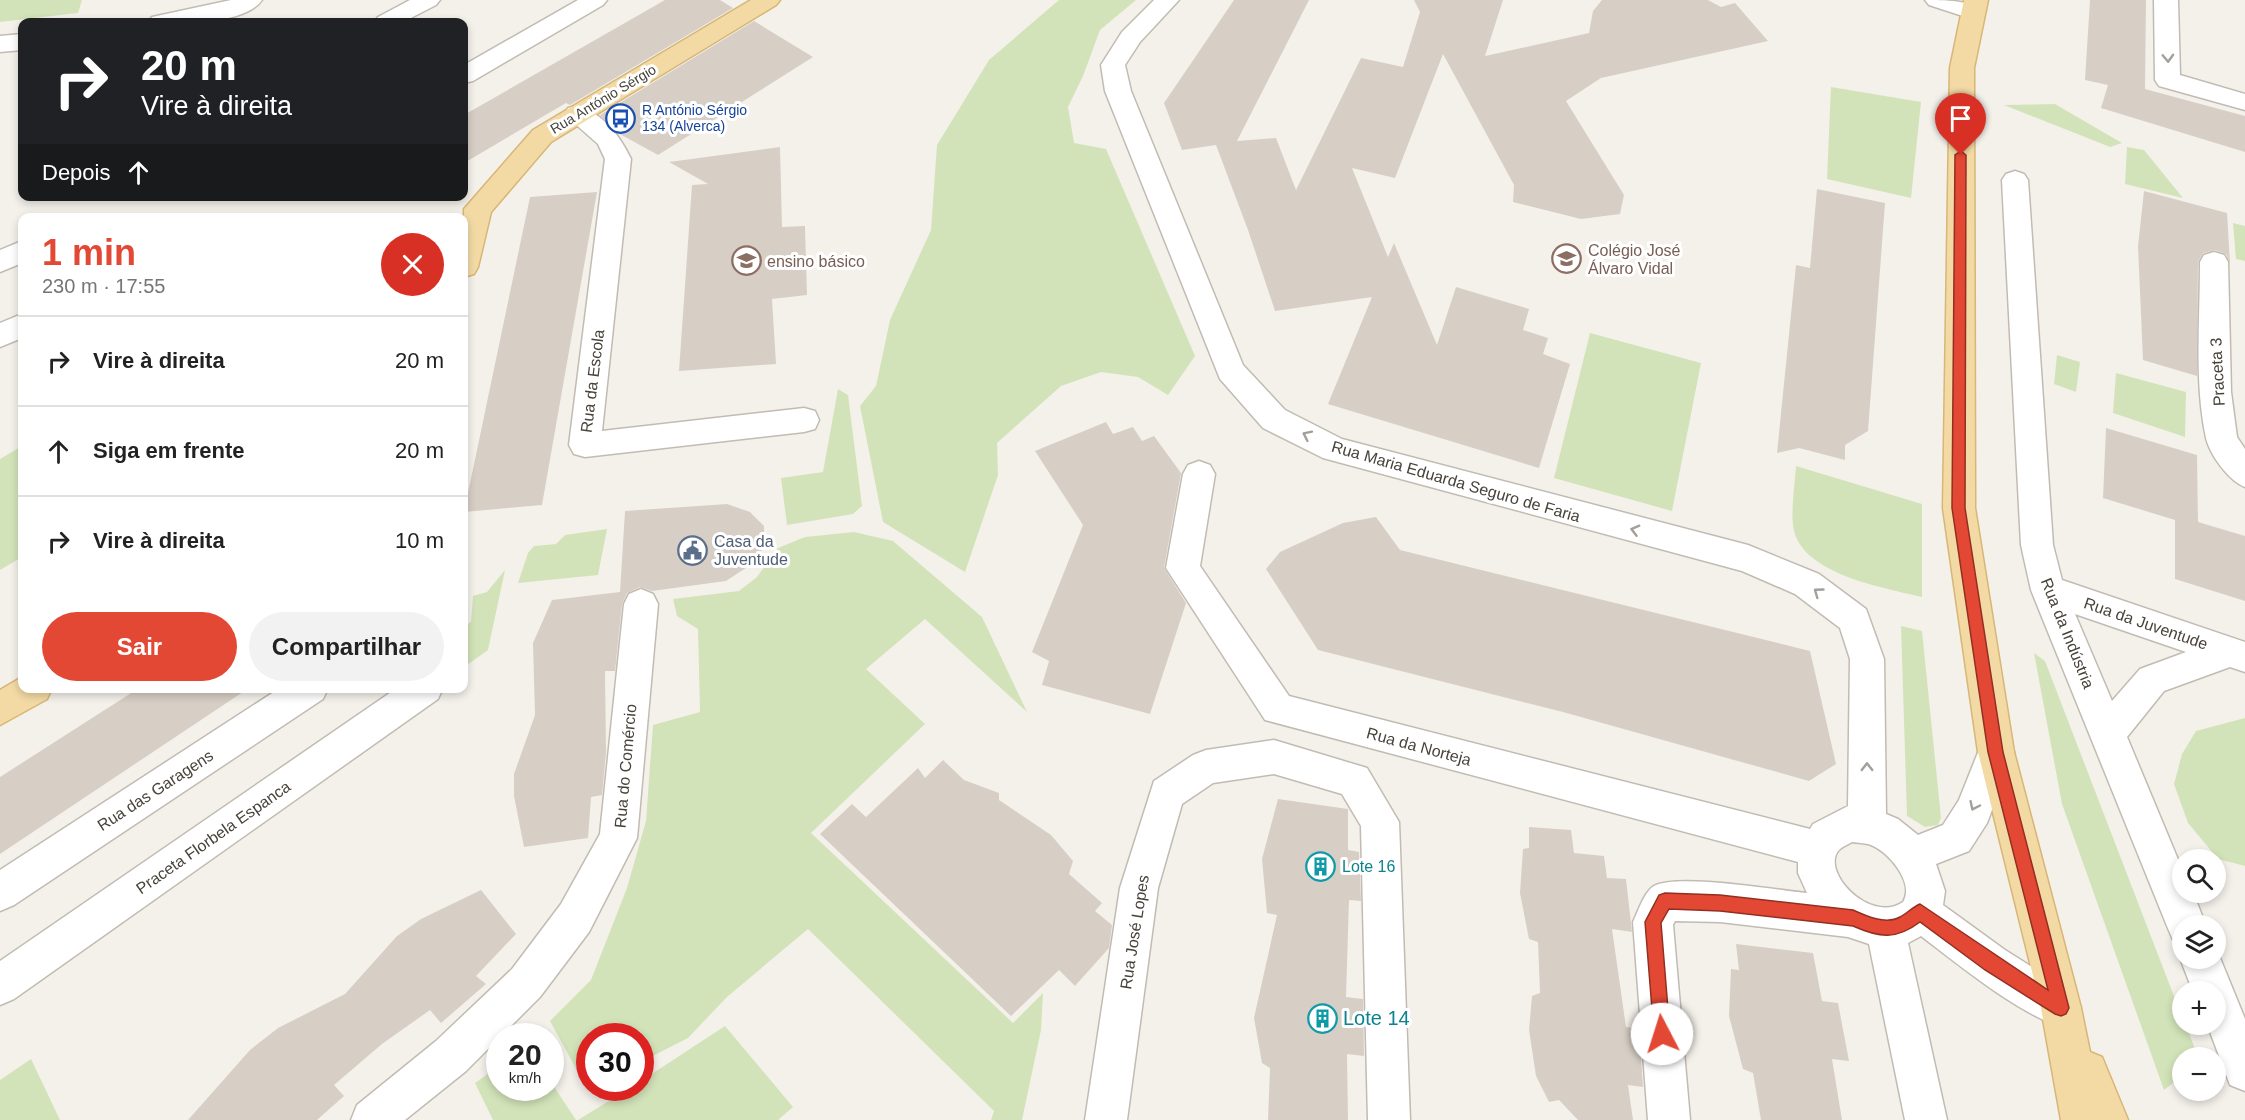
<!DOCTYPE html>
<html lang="pt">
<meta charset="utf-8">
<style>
body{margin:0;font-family:Arial,sans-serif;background:#f2f2f2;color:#222;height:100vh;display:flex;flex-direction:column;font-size:22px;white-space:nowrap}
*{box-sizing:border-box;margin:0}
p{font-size:20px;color:#767676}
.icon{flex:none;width:33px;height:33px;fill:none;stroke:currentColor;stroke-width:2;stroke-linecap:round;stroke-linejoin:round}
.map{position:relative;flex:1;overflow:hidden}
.side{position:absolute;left:18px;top:213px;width:450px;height:480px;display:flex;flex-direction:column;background:#fff;border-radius:12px;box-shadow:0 3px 9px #0003}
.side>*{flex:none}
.hud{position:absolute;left:18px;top:18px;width:450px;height:183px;border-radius:12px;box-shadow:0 3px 9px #0003;background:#202124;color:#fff;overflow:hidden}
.buttons{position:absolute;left:2172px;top:849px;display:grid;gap:12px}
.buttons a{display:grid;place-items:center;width:54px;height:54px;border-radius:50%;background:#fff;box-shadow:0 3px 9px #0003;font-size:30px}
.speed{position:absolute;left:486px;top:1023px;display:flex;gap:12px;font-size:30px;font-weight:700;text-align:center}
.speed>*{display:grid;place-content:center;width:78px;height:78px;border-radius:50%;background:#fff;box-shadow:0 3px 9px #0003;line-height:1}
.speed small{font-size:15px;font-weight:400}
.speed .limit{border:9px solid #d22;background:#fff;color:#111}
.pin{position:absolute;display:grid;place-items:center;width:51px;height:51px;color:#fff;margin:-62px -26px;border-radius:50% 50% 50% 0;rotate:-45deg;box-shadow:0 0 6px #0007}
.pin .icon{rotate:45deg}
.me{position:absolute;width:66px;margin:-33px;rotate:355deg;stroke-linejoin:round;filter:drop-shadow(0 0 4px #0008)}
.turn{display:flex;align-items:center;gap:21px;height:126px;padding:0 24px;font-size:27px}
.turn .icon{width:78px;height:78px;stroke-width:2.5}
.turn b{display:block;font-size:42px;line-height:51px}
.then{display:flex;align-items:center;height:57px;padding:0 24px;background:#0003;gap:12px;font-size:22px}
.round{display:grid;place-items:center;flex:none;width:63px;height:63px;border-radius:32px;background:#f2f2f2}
.summary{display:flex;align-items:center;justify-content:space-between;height:102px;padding:0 24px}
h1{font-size:36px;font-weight:700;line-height:45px;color:#e24834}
.button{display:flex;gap:12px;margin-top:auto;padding:12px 24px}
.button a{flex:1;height:69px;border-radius:36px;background:#e24834;color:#fff;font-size:24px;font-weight:700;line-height:69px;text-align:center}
.button a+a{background:#f2f2f2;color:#222}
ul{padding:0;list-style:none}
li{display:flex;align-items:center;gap:18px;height:90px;padding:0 24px;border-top:2px solid #e0e0e0}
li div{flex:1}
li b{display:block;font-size:22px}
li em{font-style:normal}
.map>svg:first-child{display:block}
.green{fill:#d2e3b9}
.building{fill:#d7cfc5}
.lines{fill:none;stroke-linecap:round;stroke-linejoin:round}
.minor-casing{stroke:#c2bbb2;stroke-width:3}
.major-casing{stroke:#d7b676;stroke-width:3}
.minor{fill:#fff;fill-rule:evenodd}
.major{fill:#f3daa5;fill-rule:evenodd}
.oneway{stroke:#a3a09c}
.route{fill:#e24834;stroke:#932f22;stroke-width:1.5}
.labels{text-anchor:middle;stroke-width:6;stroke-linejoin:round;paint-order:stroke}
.far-street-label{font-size:14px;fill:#47423a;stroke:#fff}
.far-transit-label{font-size:14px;fill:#164399;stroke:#fff;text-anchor:start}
.education-label{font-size:16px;fill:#785e54;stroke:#fff;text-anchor:start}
.street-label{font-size:16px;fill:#47423a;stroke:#fff}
.service-label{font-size:16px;fill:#4e5e75;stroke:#fff;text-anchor:start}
.culture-label{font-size:16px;fill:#0d838f;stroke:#fff;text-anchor:start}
.near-culture-label{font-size:20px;fill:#0d838f;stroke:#fff;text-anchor:start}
</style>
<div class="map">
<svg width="2245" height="1120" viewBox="0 0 2245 1120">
<rect width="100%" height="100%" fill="#f4f1eb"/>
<path class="green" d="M 0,0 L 82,0 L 78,13 L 0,22 Z
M 1059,0 L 1136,0 L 1100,30 L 1083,76 L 1068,107 L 1074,143 L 1106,149 L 1195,356 L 1168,395 L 1138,377 L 1101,372 L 1061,386 L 997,443 L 998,475 L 965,572 L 883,522 L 860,406 L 876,386 L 890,320 L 931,230 L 937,145 L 989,60 Z
M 1831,87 L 1921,102 L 1911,198 L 1827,179 Z
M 2055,104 L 2122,143 L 2110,147 L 2004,105 Z
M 2127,147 L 2144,150 L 2183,198 L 2125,184 Z
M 2233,223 L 2245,226 L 2245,261 L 2236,259 Z
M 1590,333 L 1701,363 L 1672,511 L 1554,478 Z
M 2057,355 L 2080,362 L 2076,392 L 2054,384 Z
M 2116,373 L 2186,392 L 2185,437 L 2113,413 Z
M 838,389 L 848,395 L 862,506 L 853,514 L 787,525 L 781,478 L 823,472 Z
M 22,446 L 22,557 L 0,570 L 0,459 Z
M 1796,466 L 1922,504 L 1922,597 C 1885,588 1805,575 1794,531 C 1790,515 1795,483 1796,466 Z
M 607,529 L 598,575 L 518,583 L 528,553 L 534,546 L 556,544 L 565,535 Z
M 854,532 L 893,541 L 982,617 L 1027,712 L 925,619 L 866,669 L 925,724 L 811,833 L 1013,1023 L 1043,993 L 1041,1030 L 1022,1120 L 991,1120 L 994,1111 L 808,929 L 727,997 L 688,1038 L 641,1062 L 640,1036 L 590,1036 L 590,1087 L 587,1089 L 550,1021 L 591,980 L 627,888 L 646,821 L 653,725 L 700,712 L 698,629 L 677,616 L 673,599 L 739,591 L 757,577 L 778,548 L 805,537 Z
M 505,570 L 488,650 L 467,665 L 464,661 L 464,627 L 471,622 L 473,596 L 487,592 Z
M 1901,626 L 1922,631 L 1941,818 L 1938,825 L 1925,827 L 1907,816 Z
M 2034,653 L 2045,661 L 2182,1017 L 2182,1024 L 2186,1025 L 2198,1057 L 2182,1058 L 2182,1076 L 2164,1090 L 2062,804 Z
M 2245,718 L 2245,866 L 2218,859 L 2188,823 L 2174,784 L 2182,754 L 2196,731 Z
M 725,1026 L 793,1107 L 778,1120 L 578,1120 L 630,1088 L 640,1088 L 641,1081 Z
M 31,1059 L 60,1120 L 0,1120 L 0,1080 Z
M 499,1066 L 500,1088 L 550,1088 L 551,1082 L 576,1120 L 493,1120 L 475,1083 Z"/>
<path class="building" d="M 665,0 L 720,0 L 733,8 L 570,105 L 566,103 L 464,163 L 464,115 Z
M 1234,0 L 1309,0 L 1237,141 L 1276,138 L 1296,190 L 1361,58 L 1403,67 L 1420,12 L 1414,0 L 1503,0 L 1485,56 L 1589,33 L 1593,11 L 1602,0 L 1708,0 L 1721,7 L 1735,3 L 1768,41 L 1601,78 L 1566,101 L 1624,195 L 1620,214 L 1581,219 L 1513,202 L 1514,185 L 1443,54 L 1395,178 L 1352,168 L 1388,257 L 1394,243 L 1437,345 L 1456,287 L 1529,309 L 1523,330 L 1548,338 L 1543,354 L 1570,364 L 1539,468 L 1328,404 L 1372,297 L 1275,311 L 1248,230 L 1216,145 L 1182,150 L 1164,103 Z
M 2090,0 L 2146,0 L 2145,89 L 2245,116 L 2245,152 L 2101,108 L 2108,85 L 2085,80 Z
M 754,21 L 813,57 L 658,155 L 618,133 L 600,115 Z
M 780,147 L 782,227 L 805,226 L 807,295 L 772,299 L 776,364 L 679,371 L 692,185 L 708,184 L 669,162 Z
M 1817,189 L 1885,203 L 1868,431 L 1845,445 L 1845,460 L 1799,448 L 1777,453 L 1796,265 L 1810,268 Z
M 2144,191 L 2227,213 L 2230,263 L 2226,254 L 2215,250 L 2203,253 L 2198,262 L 2197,376 L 2143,360 L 2138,246 Z
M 597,192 L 542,505 L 464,512 L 530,197 Z
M 1106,422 L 1113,434 L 1133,427 L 1142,441 L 1154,436 L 1181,473 L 1164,568 L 1186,603 L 1150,714 L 1042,685 L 1049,661 L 1032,652 L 1083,525 L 1035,451 Z
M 2106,428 L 2197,455 L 2198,522 L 2245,536 L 2245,601 L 2175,579 L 2175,520 L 2103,498 Z
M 727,504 L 750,512 L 764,526 L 764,545 L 760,554 L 752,564 L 726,581 L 652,591 L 640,587 L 627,593 L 622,604 L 615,671 L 605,671 L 606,753 L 602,795 L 591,797 L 588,838 L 524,847 L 514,796 L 514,774 L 535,715 L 533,643 L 552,600 L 620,592 L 625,511 Z
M 1376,517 L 1400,550 L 1810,651 L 1836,764 L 1809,781 L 1563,712 L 1318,650 L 1266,569 L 1280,552 L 1343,523 Z
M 139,688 L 249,688 L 0,854 L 0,777 Z
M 943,760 L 964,780 L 999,793 L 999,800 L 1051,835 L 1073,861 L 1069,874 L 1102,903 L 1095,911 L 1112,925 L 1109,948 L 1075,986 L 1059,970 L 1011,1016 L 820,834 L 852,804 L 866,817 L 918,768 L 925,778 Z
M 1278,799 L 1348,809 L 1348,850 L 1359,852 L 1361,901 L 1349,900 L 1346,997 L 1363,999 L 1364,1056 L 1347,1054 L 1348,1120 L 1268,1120 L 1270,1068 L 1262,1063 L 1254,1018 L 1277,915 L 1267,913 L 1262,859 Z
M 1529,827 L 1571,830 L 1574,853 L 1604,856 L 1607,878 L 1626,879 L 1632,932 L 1612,929 L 1626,1027 L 1639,1029 L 1643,1087 L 1628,1085 L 1633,1120 L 1578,1120 L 1559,1100 L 1549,1102 L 1536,1076 L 1529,1030 L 1532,996 L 1540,993 L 1538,942 L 1529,939 L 1520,893 L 1523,849 L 1529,848 Z
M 481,890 L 516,934 L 476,976 L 486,984 L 441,1023 L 430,1010 L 382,1044 L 334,1085 L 344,1096 L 317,1120 L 188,1120 L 250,1050 L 278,1028 L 345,994 L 397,936 L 421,919 Z
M 1736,944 L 1813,953 L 1822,1001 L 1838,1003 L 1849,1061 L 1832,1059 L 1842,1120 L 1761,1120 L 1753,1073 L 1743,1069 L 1729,1016 L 1731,969 L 1739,970 Z"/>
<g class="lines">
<defs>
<path id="minor" d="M 231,0 L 262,0 C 245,25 175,25 148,22 L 152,17 Z
M 410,0 L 440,0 L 436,5 L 403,22 L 374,22 L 378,17 Z
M 578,0 L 607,0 L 603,5 L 473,81 L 464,83 L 464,65 Z
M 1154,0 L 1179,0 L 1140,42 L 1125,65 L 1131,91 L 1243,365 L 1285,410 L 1342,439 L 1748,545 L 1819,574 L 1866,609 L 1884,659 L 1886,814 L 1898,819 L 1918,835 L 1943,825 L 1959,800 L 1983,740 L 1996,735 L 2009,740 L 2014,752 L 1987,823 L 1969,851 L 1936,864 L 1945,891 L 1943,905 L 2005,950 L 2075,994 L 2081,1008 L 2075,1022 L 2061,1028 C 2010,1007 1964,969 1921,936 L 1908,943 L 1947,1120 L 1905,1120 L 1869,944 L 1848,937 L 1720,922 L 1675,921 L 1673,925 L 1690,1120 L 1648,1120 L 1633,922 C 1638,912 1644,892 1654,886 C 1678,873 1776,890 1807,893 L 1798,873 L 1798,862 L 1265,720 L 1166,568 L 1183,474 L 1188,465 L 1199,461 L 1210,465 L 1215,474 L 1200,566 L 1289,696 L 1810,829 L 1813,824 L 1848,806 L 1850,659 L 1840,628 L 1795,594 L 1742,571 L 1323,458 L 1263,428 L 1220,379 L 1105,91 L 1101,65 L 1122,32 ZM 1852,842 C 1858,843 1866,843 1871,845 C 1889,852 1915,883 1903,902 C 1869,925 1818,869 1840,849 C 1843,846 1849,844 1852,842 Z
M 1925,0 C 1943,0 1973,0 1984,12 L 1980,17 L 1972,19 L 1929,5 Z
M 2154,0 L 2178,0 L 2180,75 L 2245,94 L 2245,110 L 2159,86 L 2155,80 Z
M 22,34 L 22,50 L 0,52 L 0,36 Z
M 577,106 C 603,113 620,136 631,159 L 602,431 L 804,408 L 815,411 L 819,420 L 815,429 L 804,432 L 585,457 L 574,454 L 569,445 L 605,159 L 598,144 L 564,114 L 568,108 Z
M 2015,171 L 2024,174 L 2028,180 L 2053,545 L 2062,580 L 2245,642 L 2245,672 L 2230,667 L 2164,691 L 2127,737 L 2182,869 L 2182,892 L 2193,892 L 2206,926 L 2182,926 L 2182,944 L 2173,940 L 2167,926 L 2031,590 L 2021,545 L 2002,180 L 2006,174 ZM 2075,614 L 2186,652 L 2140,669 L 2112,701 Z
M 22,241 L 22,263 L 0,272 L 0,250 Z
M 2214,252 L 2224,255 L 2228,262 L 2231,392 L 2237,437 L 2245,449 L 2245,487 C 2229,481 2210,455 2206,438 C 2194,382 2200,319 2200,262 L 2204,255 Z
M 22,314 L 22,338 L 0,347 L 0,323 Z
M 641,589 L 653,594 L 658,604 L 637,838 L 589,932 L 540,997 L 466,1071 L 405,1120 L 351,1120 L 357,1105 L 436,1041 L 512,969 L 561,904 L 600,834 L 624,604 L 629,594 Z
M 280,688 L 328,688 L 323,699 L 14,905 L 0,911 L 0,870 Z
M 397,688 L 443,688 L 438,699 L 14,999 L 0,1005 L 0,961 Z
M 1274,740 L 1367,768 L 1399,822 L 1410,1120 L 1368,1120 L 1361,826 L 1342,794 L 1274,774 L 1213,783 L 1182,804 L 1158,888 L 1127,1120 L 1085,1120 L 1120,888 L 1154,781 L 1193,755 L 1206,750 Z
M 2216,948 L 2245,1019 L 2245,1091 L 2230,1085 L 2207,1024 L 2216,1024 L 2216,992 L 2193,992 L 2180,958 L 2182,952 L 2182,958 L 2216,958 Z"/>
<path id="major" d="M 751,0 L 780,0 L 776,5 L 551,142 L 491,212 L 478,267 L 474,274 L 464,277 L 464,209 L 533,130 Z
M 1964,0 L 1988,0 L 1974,68 L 1975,508 L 2014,752 L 2081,1008 L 2090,1052 L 2102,1057 L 2128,1120 L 2061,1120 L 2041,1008 L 1978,752 L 1943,508 L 1950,68 Z
M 22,677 L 22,688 L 52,688 L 47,699 L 0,725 L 0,690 Z"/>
</defs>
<use href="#minor" class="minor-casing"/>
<use href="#major" class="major-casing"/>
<use href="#minor" class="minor"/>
<use href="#major" class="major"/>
</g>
<defs><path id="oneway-chevron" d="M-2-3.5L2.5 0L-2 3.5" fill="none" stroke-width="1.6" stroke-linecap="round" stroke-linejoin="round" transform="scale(1.5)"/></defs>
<g class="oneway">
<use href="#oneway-chevron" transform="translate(2168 58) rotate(88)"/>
<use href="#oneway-chevron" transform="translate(1307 435) rotate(-154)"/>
<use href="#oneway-chevron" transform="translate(1635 530) rotate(-165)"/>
<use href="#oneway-chevron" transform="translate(1818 592) rotate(-144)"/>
<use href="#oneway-chevron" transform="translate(1867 767) rotate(-90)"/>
<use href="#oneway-chevron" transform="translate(1974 806) rotate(115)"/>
</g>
<path class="route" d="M 1961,151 L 1966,155 L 1965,508 L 2003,752 L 2069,1008 L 2066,1014 L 2061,1016 L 2055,1014 L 1985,970 L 1920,922 C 1896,940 1880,938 1853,926 L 1720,911 L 1669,909 L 1661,923 L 1670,1034 L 1668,1040 L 1662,1043 L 1656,1040 L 1654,1034 L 1645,922 L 1659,895 L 1665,893 L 1720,895 L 1853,910 C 1866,916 1886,925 1900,917 C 1907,913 1913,907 1920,904 L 2048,990 L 1988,752 L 1952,508 L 1955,155 Z"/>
<defs>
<symbol id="bus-ring" viewBox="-11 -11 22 22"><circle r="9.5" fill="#fff" stroke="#1a4fb4" stroke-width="1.5"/><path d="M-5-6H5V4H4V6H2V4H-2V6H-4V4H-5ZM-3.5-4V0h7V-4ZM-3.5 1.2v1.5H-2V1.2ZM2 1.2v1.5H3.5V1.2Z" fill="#1a4fb4"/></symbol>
<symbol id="school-ring" viewBox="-11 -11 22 22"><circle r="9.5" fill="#fff" stroke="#8d6e63" stroke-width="1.5"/><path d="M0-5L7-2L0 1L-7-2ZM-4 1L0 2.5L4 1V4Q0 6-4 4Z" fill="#8d6e63"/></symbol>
<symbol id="civic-ring" viewBox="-11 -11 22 22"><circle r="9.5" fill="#fff" stroke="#5c6f8a" stroke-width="1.5"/><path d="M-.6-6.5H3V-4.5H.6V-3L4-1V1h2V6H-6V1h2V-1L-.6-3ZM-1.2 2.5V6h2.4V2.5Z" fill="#5c6f8a"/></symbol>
<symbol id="building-ring" viewBox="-11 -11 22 22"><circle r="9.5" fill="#fff" stroke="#0f9aa8" stroke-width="1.5"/><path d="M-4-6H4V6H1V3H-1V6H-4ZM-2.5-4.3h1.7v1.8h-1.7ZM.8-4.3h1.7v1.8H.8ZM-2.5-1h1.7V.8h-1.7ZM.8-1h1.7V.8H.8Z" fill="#0f9aa8"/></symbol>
</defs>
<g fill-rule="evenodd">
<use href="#bus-ring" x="604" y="102" width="33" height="33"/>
<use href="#school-ring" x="1550" y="242" width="33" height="33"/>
<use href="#school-ring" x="730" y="244" width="33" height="33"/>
<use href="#civic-ring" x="676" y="534" width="33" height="33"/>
<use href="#building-ring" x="1304" y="850" width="33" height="33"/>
<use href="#building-ring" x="1306" y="1002" width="33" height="33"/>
</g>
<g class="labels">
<g class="far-street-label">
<text transform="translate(603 99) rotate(-31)" y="5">Rua António Sérgio</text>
</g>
<g class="far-transit-label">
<text x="642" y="115">R António Sérgio<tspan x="642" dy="16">134 (Alverca)</tspan></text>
</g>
<g class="education-label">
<text x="1588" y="256">Colégio José<tspan x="1588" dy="18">Álvaro Vidal</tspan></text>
<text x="767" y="267">ensino básico</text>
</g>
<g class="street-label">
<text transform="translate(2217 372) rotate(-93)" y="6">Praceta 3</text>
<text transform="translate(592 381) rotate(-83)" y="6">Rua da Escola</text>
<text transform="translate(1456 481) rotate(16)" y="6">Rua Maria Eduarda Seguro de Faria</text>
<text transform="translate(2146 623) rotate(19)" y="6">Rua da Juventude</text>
<text transform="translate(2068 633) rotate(68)" y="6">Rua da Indústria</text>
<text transform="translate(1419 746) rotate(15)" y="6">Rua da Norteja</text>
<text transform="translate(625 766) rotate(-85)" y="6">Rua do Comércio</text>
<text transform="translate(155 790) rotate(-33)" y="6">Rua das Garagens</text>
<text transform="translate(213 837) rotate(-35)" y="6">Praceta Florbela Espanca</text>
<text transform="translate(1134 932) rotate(-81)" y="6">Rua José Lopes</text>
</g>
<g class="service-label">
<text x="714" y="547">Casa da<tspan x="714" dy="18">Juventude</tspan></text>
</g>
<g class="culture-label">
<text x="1342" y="872">Lote 16</text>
</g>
<g class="near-culture-label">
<text x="1343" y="1025">Lote 14</text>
</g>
</g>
</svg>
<div class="buttons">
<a><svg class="icon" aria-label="search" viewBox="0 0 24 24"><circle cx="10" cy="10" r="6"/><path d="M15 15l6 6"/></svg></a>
<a><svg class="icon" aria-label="layers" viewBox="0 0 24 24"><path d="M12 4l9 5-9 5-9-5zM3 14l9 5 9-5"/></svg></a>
<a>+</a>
<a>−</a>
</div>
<div class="speed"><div>20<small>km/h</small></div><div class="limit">30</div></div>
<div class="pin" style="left:1961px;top:155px;background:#d93025"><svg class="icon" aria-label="arrive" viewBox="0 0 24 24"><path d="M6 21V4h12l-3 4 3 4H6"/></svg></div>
<svg class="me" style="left:1662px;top:1034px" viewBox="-20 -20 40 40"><circle r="19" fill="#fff"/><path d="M0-13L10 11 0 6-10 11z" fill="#e24834"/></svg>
<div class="hud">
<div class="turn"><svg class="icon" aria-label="right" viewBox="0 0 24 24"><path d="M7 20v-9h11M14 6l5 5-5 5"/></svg><div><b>20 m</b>Vire à direita</div></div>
<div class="then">Depois<svg class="icon" aria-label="ahead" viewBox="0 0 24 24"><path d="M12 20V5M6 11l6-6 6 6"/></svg></div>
</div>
<section class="side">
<div class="summary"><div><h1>1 min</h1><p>230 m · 17:55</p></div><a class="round" style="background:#d93025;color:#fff"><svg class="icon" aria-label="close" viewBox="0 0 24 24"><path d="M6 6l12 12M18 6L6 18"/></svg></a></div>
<ul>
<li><svg class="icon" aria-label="right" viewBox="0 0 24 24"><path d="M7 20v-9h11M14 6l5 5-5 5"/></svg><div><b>Vire à direita</b></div><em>20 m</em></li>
<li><svg class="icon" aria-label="ahead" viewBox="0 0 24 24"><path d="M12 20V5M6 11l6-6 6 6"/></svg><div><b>Siga em frente</b></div><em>20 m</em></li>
<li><svg class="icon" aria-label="right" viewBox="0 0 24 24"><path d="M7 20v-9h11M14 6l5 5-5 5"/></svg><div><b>Vire à direita</b></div><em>10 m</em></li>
</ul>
<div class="button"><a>Sair</a><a>Compartilhar</a></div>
</section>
</div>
